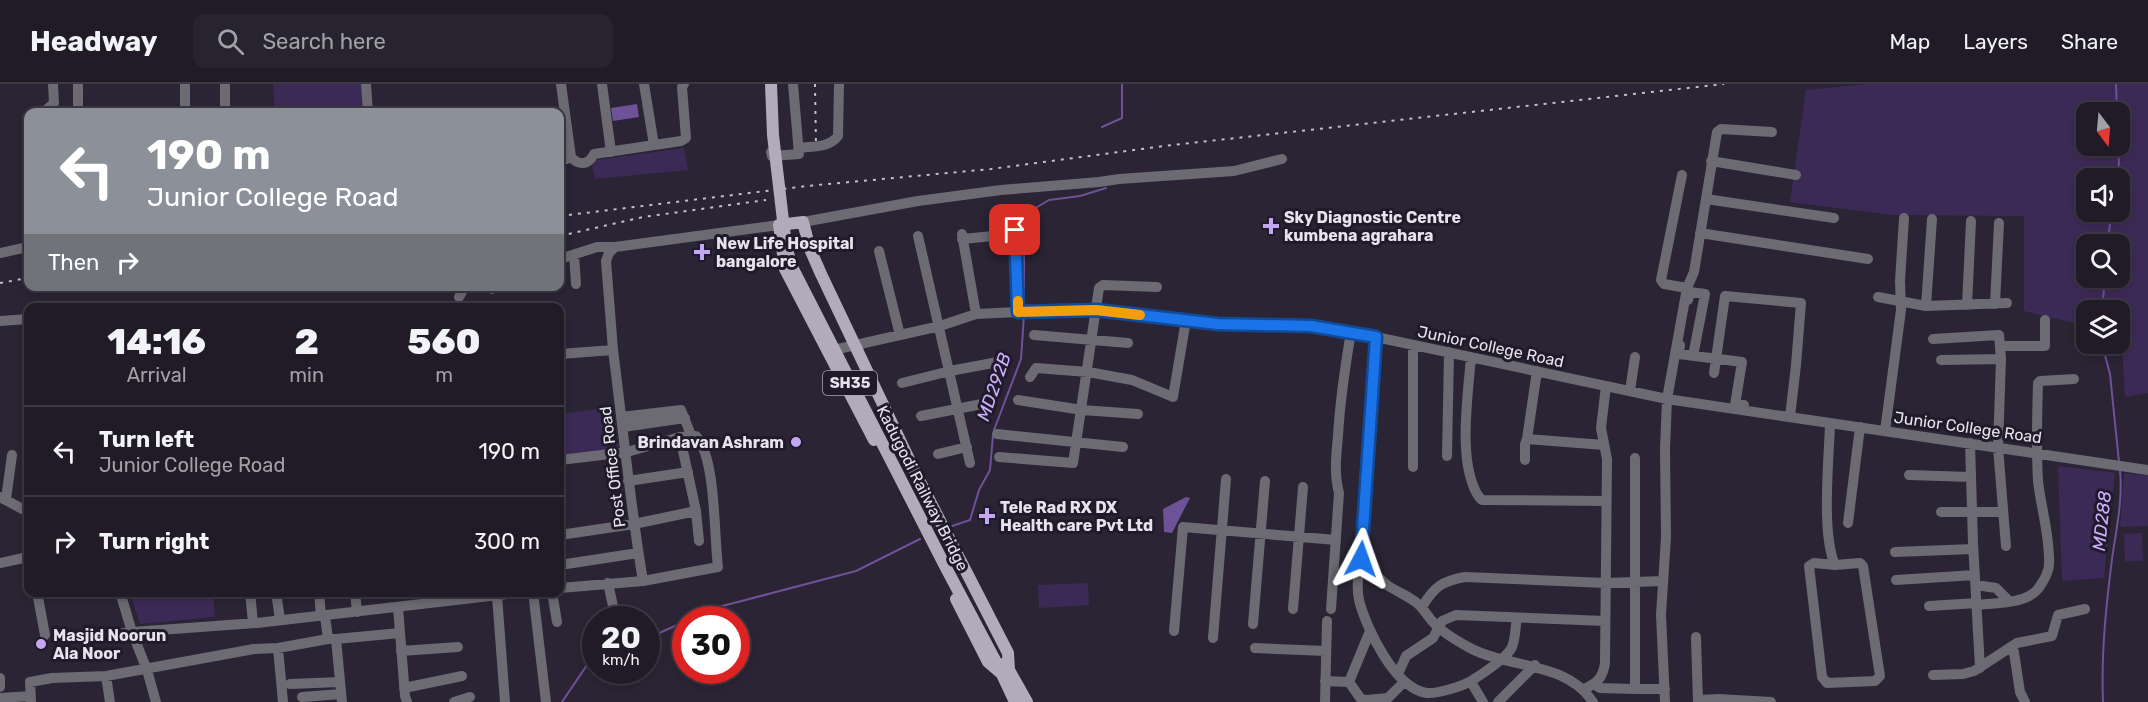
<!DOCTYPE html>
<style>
body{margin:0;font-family:Rubik,sans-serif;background:#28242f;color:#f1f3f6;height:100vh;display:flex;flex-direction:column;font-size:22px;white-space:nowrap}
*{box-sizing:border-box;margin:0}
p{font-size:20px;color:#a2a1a7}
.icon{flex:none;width:33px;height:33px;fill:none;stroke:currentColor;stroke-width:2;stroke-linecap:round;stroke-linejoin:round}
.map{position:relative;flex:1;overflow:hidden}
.details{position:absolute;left:24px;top:219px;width:540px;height:294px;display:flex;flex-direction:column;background:#201b27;border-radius:12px;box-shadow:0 3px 9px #0003,0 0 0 2px #3d3944}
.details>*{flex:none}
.banner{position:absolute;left:24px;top:24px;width:540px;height:183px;border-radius:12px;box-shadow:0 3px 9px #0003,0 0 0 2px #3d3944;background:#8c9099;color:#fff;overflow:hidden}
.needle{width:39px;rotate:164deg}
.fabs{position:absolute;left:2076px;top:18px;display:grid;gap:12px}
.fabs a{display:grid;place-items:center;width:54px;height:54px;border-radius:12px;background:#201b27;box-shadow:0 3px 9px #0003,0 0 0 2px #3d3944;font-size:30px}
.speed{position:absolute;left:582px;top:522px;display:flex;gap:12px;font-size:30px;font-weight:700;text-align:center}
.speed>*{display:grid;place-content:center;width:78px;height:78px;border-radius:50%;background:#201b27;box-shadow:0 3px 9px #0003,0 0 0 2px #3d3944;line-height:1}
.speed small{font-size:15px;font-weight:400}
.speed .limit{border:9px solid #d22;background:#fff;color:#111}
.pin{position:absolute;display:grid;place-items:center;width:51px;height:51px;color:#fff;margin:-26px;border-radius:12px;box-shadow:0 3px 9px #0006}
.me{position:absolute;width:66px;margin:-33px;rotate:4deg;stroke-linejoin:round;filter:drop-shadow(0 0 4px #0008)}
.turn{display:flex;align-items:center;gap:21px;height:126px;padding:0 24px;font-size:27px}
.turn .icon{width:78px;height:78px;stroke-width:2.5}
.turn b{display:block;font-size:42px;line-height:51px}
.then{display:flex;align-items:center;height:57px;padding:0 24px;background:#0003;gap:12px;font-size:22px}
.eta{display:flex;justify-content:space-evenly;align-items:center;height:102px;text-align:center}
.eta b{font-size:36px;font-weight:800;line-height:42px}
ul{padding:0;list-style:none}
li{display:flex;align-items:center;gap:18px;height:90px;padding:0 24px;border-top:2px solid #3d3944}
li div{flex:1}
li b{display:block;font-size:22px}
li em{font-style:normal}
header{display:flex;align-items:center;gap:36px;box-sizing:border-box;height:84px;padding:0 30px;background:#201b27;border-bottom:2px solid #3d3944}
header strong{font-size:28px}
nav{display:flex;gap:33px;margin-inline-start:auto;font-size:21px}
.search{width:420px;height:54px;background:#28242f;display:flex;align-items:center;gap:15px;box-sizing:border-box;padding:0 21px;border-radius:12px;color:#a2a1a7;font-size:22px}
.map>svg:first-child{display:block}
.green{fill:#3c2a56;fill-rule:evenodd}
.water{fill:#6e5297}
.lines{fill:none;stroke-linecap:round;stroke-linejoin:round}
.stream{stroke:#6e5297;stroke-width:2}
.minor{stroke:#6c6a72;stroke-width:10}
.major{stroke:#b1abbc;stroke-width:12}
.rail{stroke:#c3c0cb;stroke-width:2;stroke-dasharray:3 6;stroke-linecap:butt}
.major-bridge{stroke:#b1abbc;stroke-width:12}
.route-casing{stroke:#114b97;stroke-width:15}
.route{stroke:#1a73e8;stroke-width:10}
.slow{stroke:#f59e0b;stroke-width:10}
.poi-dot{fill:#c3a7f2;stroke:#201b2a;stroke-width:2}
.labels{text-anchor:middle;stroke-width:6;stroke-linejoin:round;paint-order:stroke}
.shield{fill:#201b2a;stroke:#aba7b2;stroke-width:1.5}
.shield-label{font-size:15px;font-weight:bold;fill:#e6e3ed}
.poi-label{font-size:16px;font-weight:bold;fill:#e6e3ed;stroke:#201b2a;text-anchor:start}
.street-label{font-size:16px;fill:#e6e3ed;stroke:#201b2a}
.water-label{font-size:18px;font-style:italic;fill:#ccaffd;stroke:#201b2a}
</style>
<header>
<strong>Headway</strong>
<div class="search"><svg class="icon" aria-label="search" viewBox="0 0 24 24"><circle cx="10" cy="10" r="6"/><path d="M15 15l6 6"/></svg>Search here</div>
<nav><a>Map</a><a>Layers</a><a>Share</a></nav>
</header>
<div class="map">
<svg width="2148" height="618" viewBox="0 0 2148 618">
<rect width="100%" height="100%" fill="#2a2434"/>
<path class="green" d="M 273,0 L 361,0 L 363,28 L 275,28 Z
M 1866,0 L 2148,0 L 2148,309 L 2125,313 L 2120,226 L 2086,226 L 2086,242 L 2024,227 L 2024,132 L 1892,131 L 1790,118 L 1806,6 ZM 2086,28 L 2120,28 L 2120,62 L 2086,62 ZM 2086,94 L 2120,94 L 2120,128 L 2086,128 ZM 2086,160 L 2120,160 L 2120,194 L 2086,194 Z
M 684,64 L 688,86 L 595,95 L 592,82 L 597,76 Z
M 614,323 L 619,365 L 560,372 L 560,330 Z
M 2058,382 L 2115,389 L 2104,494 L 2062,497 Z
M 2124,389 L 2148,391 L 2148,442 L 2120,443 Z
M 2142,449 L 2143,477 L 2125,477 L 2124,450 Z
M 1088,499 L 1089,521 L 1039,524 L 1038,501 Z
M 130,509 L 213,509 L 215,533 L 140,540 Z"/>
<path class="water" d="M 637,20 L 639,33 L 613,37 L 611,24 Z
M 1186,413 L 1190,414 L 1172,449 L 1164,448 L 1163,425 Z"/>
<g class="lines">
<path class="stream" d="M 2116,0 L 2117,28
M 1102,43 L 1122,34 L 1122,0
M 2116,94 L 2119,80 L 2118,62
M 2108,160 L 2111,128
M 1024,225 L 1024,170 L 1028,137 L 1034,125 L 1049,116 L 1080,112 L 1106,104
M 2102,226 L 2105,194
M 2102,260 L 2110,290 L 2119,378
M 994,346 L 1021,275 L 1024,231
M 952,442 L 970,436 L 979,406 L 990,386 L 993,351
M 689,536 L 711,525 L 856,487 L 920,455
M 646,555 L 686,537
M 562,618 L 587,581 L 596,577
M 2103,618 C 2101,570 2106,523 2112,475 C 2116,447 2123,415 2120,387"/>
<path class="minor" d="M 78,0 L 78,28
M 185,0 L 185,28
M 366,0 L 368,28
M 561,0 L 571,73 C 579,82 589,81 594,70 L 681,57 L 686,54 L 682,3 L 684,0
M 602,0 L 611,68
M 644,0 L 654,61
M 44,28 L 54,19 L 53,0
M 225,28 L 225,0
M 560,40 L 563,70 L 566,75 L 571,73
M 799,64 C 813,62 829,64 838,52 L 839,0
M 771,68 L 772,72 L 799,70 L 793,0
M 1711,77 L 1796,91
M 1682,91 L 1661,196 L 1664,200 L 1687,204
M 1706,115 L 1834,134
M 803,138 L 918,117 L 1001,106 L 1099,98 L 1119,95 L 1234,87 L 1282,75
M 1015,145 L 1018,228
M 1700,149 L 1868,175
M 962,150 L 976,230
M 918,152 L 970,379
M 962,155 L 1015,150
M 879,167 L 900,251
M 0,169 L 28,163
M 574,171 L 576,200
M 560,175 L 597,163 L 615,163
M 492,202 L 492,205
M 459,213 L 465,202
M 1878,213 L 1926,222 L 2007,219
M 1688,216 L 1690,208 L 1705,210 L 1693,272
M 1995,220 L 1999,139
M 1967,221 L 1971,137
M 1926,222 L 1932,135
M 0,237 L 28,235
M 1034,251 L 1128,259
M 1376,253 L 1361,475 C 1369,483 1378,494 1387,501 C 1397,508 1409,512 1418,520 C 1425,526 1429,535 1436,541 C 1445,550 1459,558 1470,564 C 1510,585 1566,577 1593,618
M 1933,255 L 1999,251 L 2001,275 L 1998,363 L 2006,462
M 1413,261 L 1413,383
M 1680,261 L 1679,270 L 1742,278 L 1735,321 L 1744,321
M 2001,262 L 2045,262 L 2045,236
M 613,266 C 623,343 630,420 643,497
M 829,267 L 940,242 L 976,230 L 1041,227 L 1096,226 L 1218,240 L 1311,242 L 1376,253 L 1667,315 L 2148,386
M 560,270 L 613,266 L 606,177 L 609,169 L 615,163 L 779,141
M 1471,273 C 1468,312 1457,380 1479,413 L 1482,416 L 1606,417
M 1941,276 L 2001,275
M 1714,289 L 1725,212 L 1801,219 L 1796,281 L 1790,333
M 1030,293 L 1036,284 L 1088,288 L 1132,296 L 1173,313 L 1186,236
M 902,299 L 950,287 L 998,278
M 1630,307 L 1635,273
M 1018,316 L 1082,326 L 1138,330
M 921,332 L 987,319
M 621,333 L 681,326 L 691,351
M 1830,339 C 1829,376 1821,449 1835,481 L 1860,479 L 1863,482 L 1880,592 L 1875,597 L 1827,599 L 1822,593 L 1809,482 L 1814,479 L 1835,481
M 623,343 L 685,334
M 1885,347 L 1901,226 L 1900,197 L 1904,134
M 997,350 L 1123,363
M 1527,355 L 1604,361
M 1970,359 L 1973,459 L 1980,584
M 938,370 L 967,363
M 1447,372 L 1449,268
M 999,373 L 1073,379 L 1099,204 L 1103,201 L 1157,203
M 1635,374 L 1635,605 L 1665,605
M 560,376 L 627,368 L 680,353 L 696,352 C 716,373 714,452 718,483 L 643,497 L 560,504
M 1525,376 L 1525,360 L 1527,355 L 1537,287
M 1909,391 L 1971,393
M 628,397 L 688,388
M 0,413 L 28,428
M 6,415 L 12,371
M 696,427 L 699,457
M 1941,428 L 2002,428
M 1848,439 L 1860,343
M 560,451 L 634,440 L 696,427 L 680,353
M 1895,468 L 1973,465
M 1361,475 C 1358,489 1356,502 1359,516 C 1366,544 1395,605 1427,609 C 1437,610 1463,602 1471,597 C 1481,591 1506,574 1511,565 C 1516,556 1515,543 1517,534
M 0,479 L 28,473
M 560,481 L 638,469
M 1896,496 L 1975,491
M 608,499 L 616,536
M 1976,501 L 1996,504 L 2009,517
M 37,508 L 45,551
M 120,508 L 132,548 L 257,539 L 525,508
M 250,508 L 253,539
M 276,508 L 280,536
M 319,508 L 321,532
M 355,508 L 357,528
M 533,508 L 546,618
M 552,508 L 557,538
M 497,512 L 505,618
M 1977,521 C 1995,519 2026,520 2038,505 C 2043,498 2049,488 2049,480 C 2050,452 2041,424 2038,397 C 2036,364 2037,332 2038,299 L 2040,297 L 2074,295
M 1929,522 L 1977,519
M 398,523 L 405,612 L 407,618
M 1422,523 C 1434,503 1442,497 1465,493 L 1605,499 L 1663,497
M 1293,525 L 1303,403
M 1331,525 L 1339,409 C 1334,390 1336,372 1338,352 C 1340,317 1345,283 1351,248
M 325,532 L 328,555 L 336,555 L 342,618
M 1253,540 L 1265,397
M 1174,547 L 1183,443 L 1336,456
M 1696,553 L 1698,618
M 1213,554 L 1226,395
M 82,555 L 132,548 L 147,586 L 156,618
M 336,555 L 400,549
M 2013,562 L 2020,608 L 2025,618
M 278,564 L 283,618
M 1255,564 L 1326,567
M 401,567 L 458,563
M 1398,590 L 1406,572 L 1433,554 L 1442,537 L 1456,531 L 1605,537
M 1933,591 L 1963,590 L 1974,587 L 2017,559 L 2052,552 L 2058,531 L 2085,525
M 106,592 L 110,618
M 0,594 L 0,603
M 1325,597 L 1349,598 L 1361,615 L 1366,616 L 1388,614 L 1404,598
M 1349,598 L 1370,547
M 1471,598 L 1483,618
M 290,600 L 340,598
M 1594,600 L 1600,604 L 1635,605
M 404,604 L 462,592
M 1584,605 C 1598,599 1603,593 1605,579 L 1607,375 L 1601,344 L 1606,302
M 302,613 L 341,610
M 0,614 L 31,612
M 1698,616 L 1719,615 L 1771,618
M 31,618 L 30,598 L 52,594 L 106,592 L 254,565 L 278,564 L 328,555
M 454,618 L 470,613
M 1325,618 L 1327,537
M 1498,618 L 1535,581
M 1665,618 L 1661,531 L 1666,453 L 1665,365 L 1667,315 L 1687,204 L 1694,188 L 1717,48 L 1721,45 L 1772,48"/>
<path class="major" d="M 874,356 L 785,185 L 779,141 L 803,138 L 810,165 L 821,190 L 917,392 L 1008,569 L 1009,586
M 956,515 L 988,578 L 1002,590
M 1005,579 L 1027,618
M 999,584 L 1015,618"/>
<path class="rail" d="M 815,0 L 816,63
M 560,132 L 807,102 L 991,85 L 1164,62 L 1724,0
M 560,152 L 643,133 L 766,116
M 0,199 L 28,194"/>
<path class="major-bridge" d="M 771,0 L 773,51 L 786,162 L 792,183 L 945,482 L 996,578"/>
</g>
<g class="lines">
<defs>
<path id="route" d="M 1015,146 L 1018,228 L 1096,226 L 1218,240 L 1311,242 L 1376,253 L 1361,475"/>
</defs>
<use href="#route" class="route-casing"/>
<use href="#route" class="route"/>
<path class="slow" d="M 1018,217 L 1018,228 L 1096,226 L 1140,231"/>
</g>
<g class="poi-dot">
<path d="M1268 133h6v6h6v6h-6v6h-6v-6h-6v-6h6z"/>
<path d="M699 159h6v6h6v6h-6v6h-6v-6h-6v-6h6z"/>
<circle cx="796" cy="358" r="6"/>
<path d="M984 423h6v6h6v6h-6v6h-6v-6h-6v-6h6z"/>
<circle cx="41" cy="560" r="6"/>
</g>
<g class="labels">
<rect class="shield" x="823" y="287" width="54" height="24" rx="4.5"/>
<g class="shield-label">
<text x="850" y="304">SH35</text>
</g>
<g class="poi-label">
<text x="1284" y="139">Sky Diagnostic Centre<tspan x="1284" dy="18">kumbena agrahara</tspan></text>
<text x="716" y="165">New Life Hospital<tspan x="716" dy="18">bangalore</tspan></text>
<text x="784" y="364" text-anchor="end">Brindavan Ashram</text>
<text x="1000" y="429">Tele Rad RX DX<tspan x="1000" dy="18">Health care Pvt Ltd</tspan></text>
<text x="53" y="557">Masjid Noorun<tspan x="53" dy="18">Ala Noor</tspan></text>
</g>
<g class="street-label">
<text transform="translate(1491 262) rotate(12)" y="6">Junior College Road</text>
<text transform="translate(1968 343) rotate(8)" y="6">Junior College Road</text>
<text transform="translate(612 383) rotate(-97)" y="6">Post Office Road</text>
<text transform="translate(923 404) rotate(63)" y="6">Kadugodi Railway Bridge</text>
</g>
<g class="water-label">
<text transform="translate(994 303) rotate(-71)" y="6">MD292B</text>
<text transform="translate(2102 437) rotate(-84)" y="6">MD288</text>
</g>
</g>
</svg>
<div class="fabs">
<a><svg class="needle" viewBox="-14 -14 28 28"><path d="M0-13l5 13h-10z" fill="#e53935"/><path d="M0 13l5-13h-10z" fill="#a2a1a7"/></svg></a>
<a><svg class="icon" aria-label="sound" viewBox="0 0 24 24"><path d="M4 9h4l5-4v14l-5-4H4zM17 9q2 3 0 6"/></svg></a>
<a><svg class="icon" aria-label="search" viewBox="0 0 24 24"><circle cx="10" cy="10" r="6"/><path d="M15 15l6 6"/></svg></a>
<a><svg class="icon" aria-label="layers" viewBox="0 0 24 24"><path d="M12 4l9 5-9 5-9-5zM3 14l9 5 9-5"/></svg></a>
</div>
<div class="speed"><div>20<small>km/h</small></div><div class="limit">30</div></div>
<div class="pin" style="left:1015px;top:146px;background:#d93025"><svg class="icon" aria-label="arrive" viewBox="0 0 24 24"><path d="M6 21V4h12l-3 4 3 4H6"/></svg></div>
<svg class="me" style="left:1361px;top:475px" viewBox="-20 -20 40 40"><path d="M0-17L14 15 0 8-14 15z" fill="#1a73e8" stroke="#fff" stroke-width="4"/></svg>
<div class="banner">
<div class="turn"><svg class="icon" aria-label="left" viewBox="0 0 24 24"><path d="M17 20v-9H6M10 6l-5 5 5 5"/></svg><div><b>190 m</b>Junior College Road</div></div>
<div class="then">Then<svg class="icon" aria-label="right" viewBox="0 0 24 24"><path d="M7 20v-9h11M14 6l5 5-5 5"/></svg></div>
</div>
<section class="details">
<div class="eta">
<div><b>14:16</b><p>Arrival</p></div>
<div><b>2</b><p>min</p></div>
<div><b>560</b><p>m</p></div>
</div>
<ul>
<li><svg class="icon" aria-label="left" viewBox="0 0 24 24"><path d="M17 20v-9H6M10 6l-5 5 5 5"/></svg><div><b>Turn left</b><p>Junior College Road</p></div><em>190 m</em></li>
<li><svg class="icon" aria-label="right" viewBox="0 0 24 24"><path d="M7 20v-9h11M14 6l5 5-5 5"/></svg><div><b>Turn right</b></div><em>300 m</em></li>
</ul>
</section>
</div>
